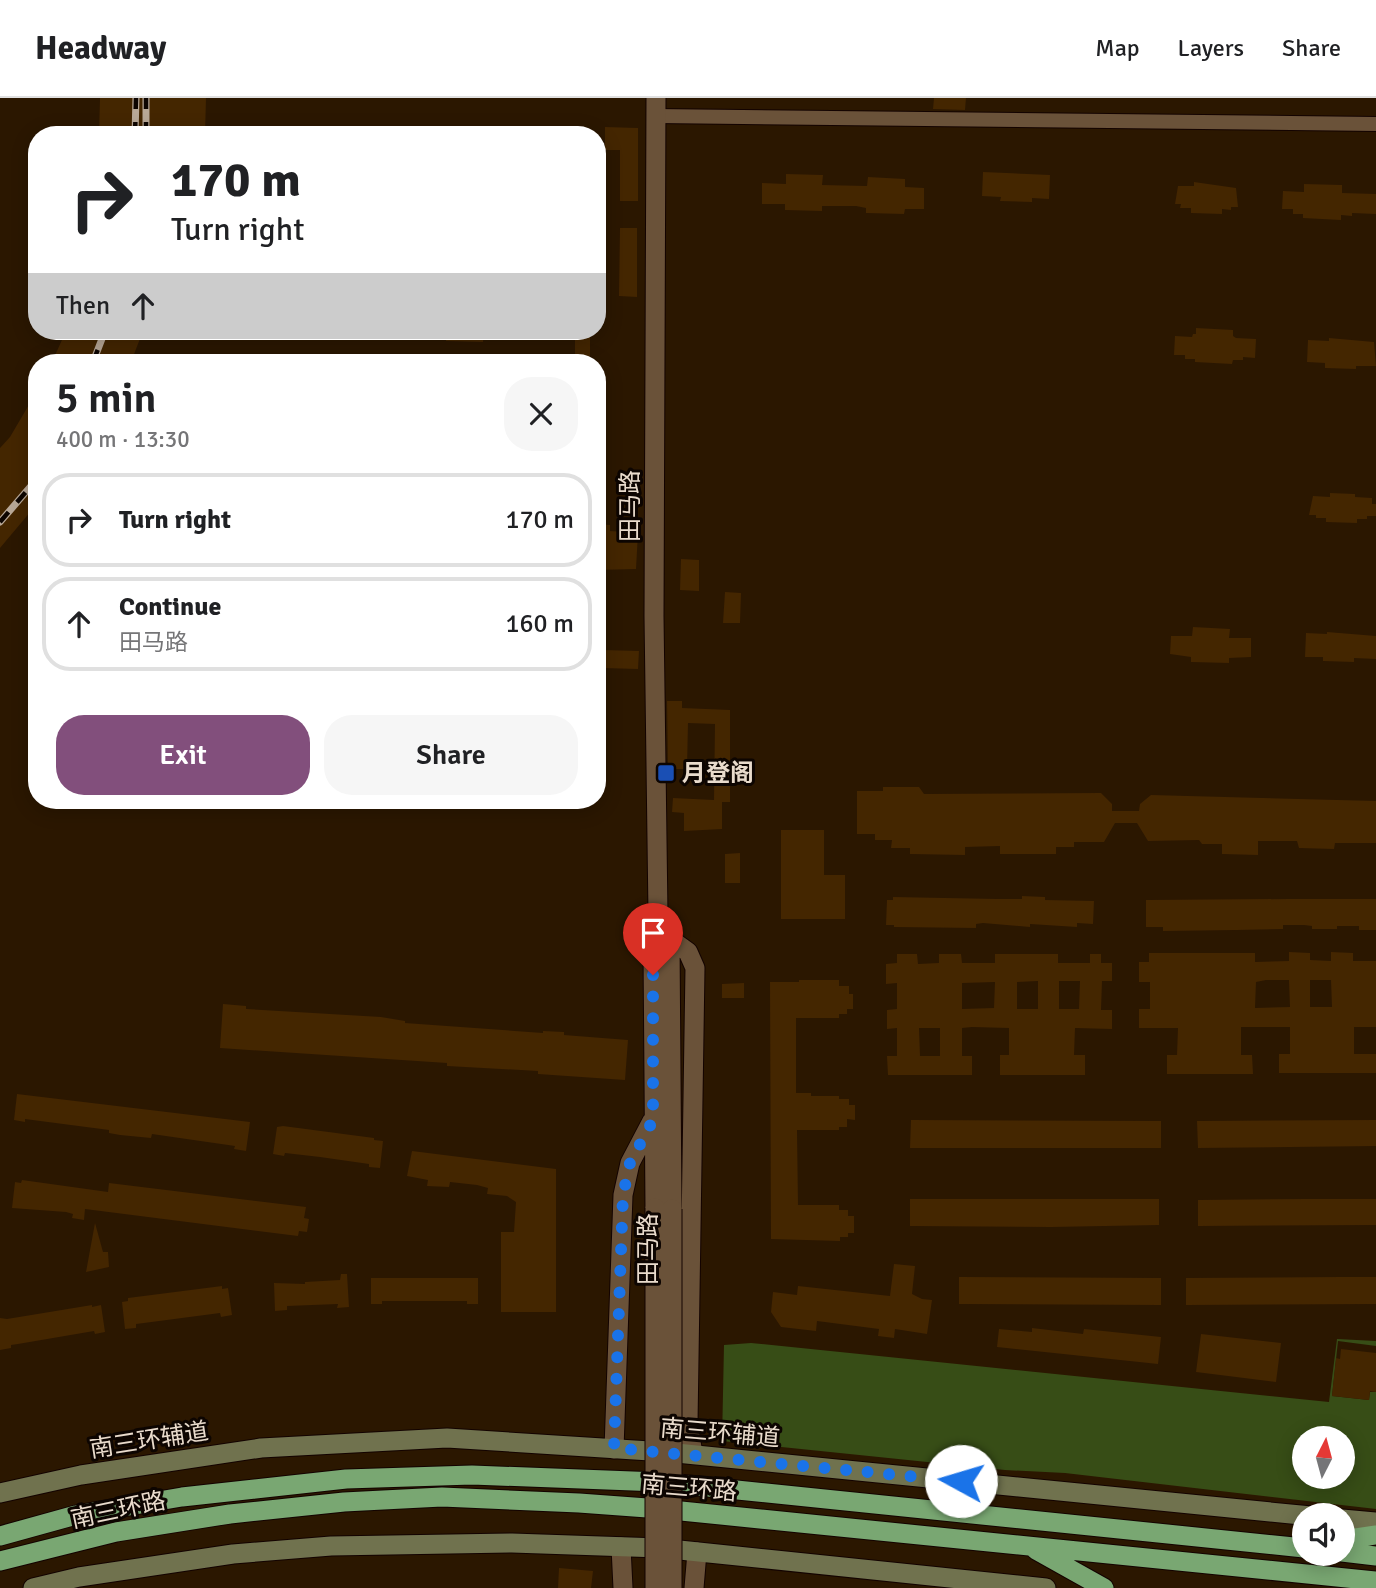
<!DOCTYPE html>
<meta charset="utf-8">
<style>
body{margin:0;font-family:Signika,"Noto Sans SC",sans-serif;background:#f6f6f6;color:#202124;height:100vh;display:flex;flex-direction:column;font-size:26px;white-space:nowrap}
*{box-sizing:border-box;margin:0}
p{font-size:23px;color:#757577}
.icon{flex:none;width:38px;height:38px;fill:none;stroke:currentColor;stroke-width:2;stroke-linecap:round;stroke-linejoin:round}
.map{position:relative;flex:1;overflow:hidden}
.sheet{position:absolute;left:28px;top:256px;width:578px;height:455px;display:flex;flex-direction:column;background:#fff;border-radius:28px;box-shadow:0 4px 18px #0003}
.sheet>*{flex:none}
.guide{position:absolute;left:28px;top:28px;width:578px;height:214px;border-radius:28px;box-shadow:0 4px 18px #0003;background:#fff;color:#202124;overflow:hidden}
.needle{width:46px;rotate:6deg}
.controls{position:absolute;left:1292px;top:1328px;display:grid;gap:14px}
.controls a{display:grid;place-items:center;width:63px;height:63px;border-radius:50%;background:#fff;box-shadow:0 4px 18px #0003;font-size:35px}
.pin{position:absolute;display:grid;place-items:center;width:60px;height:60px;color:#fff;margin:-72px -30px;border-radius:50% 50% 50% 0;rotate:-45deg;box-shadow:0 0 7px #0007}
.pin .icon{rotate:45deg}
.me{position:absolute;width:77px;margin:-38px;rotate:276deg;stroke-linejoin:round;filter:drop-shadow(0 0 5px #0008)}
.turn{display:flex;align-items:center;gap:24px;height:147px;padding:0 28px;font-size:32px}
.turn .icon{width:91px;height:91px;stroke-width:2.5}
.turn b{display:block;font-size:49px;line-height:60px}
.then{display:flex;align-items:center;height:66px;padding:0 28px;background:#0003;gap:14px;font-size:26px}
.round{display:grid;place-items:center;flex:none;width:74px;height:74px;border-radius:28px;background:#f6f6f6}
.head{display:flex;align-items:center;justify-content:space-between;height:119px;padding:0 28px}
h1{font-size:42px;font-weight:600;line-height:52px}
.cta{display:flex;gap:14px;margin-top:auto;padding:14px 28px}
.cta a{flex:1;height:80px;border-radius:28px;background:#824f7c;color:#fff;font-size:28px;font-weight:600;line-height:80px;text-align:center}
.cta a+a{background:#f6f6f6;color:#202124}
ul{padding:0;list-style:none}
li{display:flex;align-items:center;gap:21px;height:94px;margin:0 14px 10px;padding:0 14px;border:4px solid #e0e0e0;border-radius:28px}
li div{flex:1}
li b{display:block;font-size:26px}
li em{font-style:normal}
header{display:flex;align-items:center;gap:42px;box-sizing:border-box;height:98px;padding:0 35px;background:#fff;border-bottom:2px solid #e0e0e0}
header strong{font-size:33px}
nav{display:flex;gap:38px;margin-inline-start:auto;font-size:24px}
.map>svg:first-child{display:block}
.forest{fill:#374d16;fill-rule:evenodd}
.building{fill:#442600;fill-rule:evenodd}
.lines{fill:none;stroke-linecap:round;stroke-linejoin:round}
.minor-casing{stroke:#130300;stroke-width:16}
.tertiary-casing{stroke:#130300;stroke-width:21}
.secondary-casing{stroke:#130300;stroke-width:21}
.trunk-casing{stroke:#130300;stroke-width:21}
.minor{stroke:#6a5239;stroke-width:14}
.tertiary{stroke:#6a5239;stroke-width:19}
.secondary{stroke:#70724e;stroke-width:19}
.trunk{stroke:#79a772;stroke-width:19}
.rail-casing{stroke:#b8a897;stroke-width:7}
.rail{stroke:#0d0501;stroke-width:4.5;stroke-dasharray:13;stroke-linecap:butt}
.tertiary-bridge-casing{stroke:#130300;stroke-width:21;stroke-linecap:butt}
.tertiary-bridge{stroke:#6a5239;stroke-width:19}
.route{stroke:#1a73e8;stroke-width:12;stroke-dasharray:0 21.6}
.transit-dot{fill:#1a4fb4;stroke:#0d0501;stroke-width:2.5}
.labels{text-anchor:middle;stroke-width:6;stroke-linejoin:round;paint-order:stroke}
.street-label{font-size:24px;fill:#e9dbcc;stroke:#0d0501}
.poi-label{font-size:24px;font-weight:bold;fill:#e9dbcc;stroke:#0d0501;text-anchor:start}
</style>
<header>
<strong>Headway</strong>
<nav><a>Map</a><a>Layers</a><a>Share</a></nav>
</header>
<div class="map">
<svg width="1376" height="1490" viewBox="0 0 1376 1490">
<rect width="100%" height="100%" fill="#2b1700"/>
<path class="forest" d="M 1337,1241 L 1376,1243 L 1376,1248 L 1338,1243 L 1332,1298 L 1369,1302 L 1370,1294 L 1376,1294 L 1376,1411 L 1065,1375 L 1005,1372 L 722,1343 L 724,1247 L 751,1245 L 1329,1304 ZM 1304,1340 L 1342,1340 L 1342,1379 L 1304,1379 Z"/>
<path class="building" d="M 100,0 L 206,0 L 205,37 L 99,37 Z
M 934,0 L 966,0 L 965,12 L 933,11 Z
M 605,29 L 638,30 L 638,103 L 620,103 L 620,52 L 605,52 Z
M 983,74 L 1050,77 L 1049,101 L 1032,100 L 1032,104 L 1000,103 L 1001,99 L 982,98 Z
M 786,76 L 823,77 L 822,87 L 867,88 L 868,79 L 905,81 L 905,89 L 924,90 L 924,111 L 905,111 L 904,116 L 866,115 L 866,110 L 856,108 L 822,108 L 822,113 L 785,112 L 785,106 L 762,106 L 762,85 L 786,86 Z
M 1194,84 L 1236,90 L 1238,109 L 1231,109 L 1231,112 L 1222,111 L 1222,116 L 1191,115 L 1191,110 L 1180,110 L 1181,106 L 1175,106 L 1178,88 L 1194,88 Z
M 1304,86 L 1342,87 L 1342,95 L 1376,96 L 1376,116 L 1352,115 L 1352,118 L 1341,117 L 1341,122 L 1303,120 L 1303,116 L 1293,116 L 1293,111 L 1282,111 L 1283,93 L 1304,94 Z
M 620,130 L 637,130 L 637,199 L 619,198 Z
M 1196,230 L 1233,232 L 1233,238 L 1236,240 L 1256,241 L 1255,260 L 1243,259 L 1243,262 L 1233,262 L 1232,266 L 1195,264 L 1195,261 L 1185,261 L 1185,257 L 1174,257 L 1175,238 L 1192,239 L 1193,236 L 1196,236 Z
M 66,233 L 143,233 L 131,264 L 52,264 Z
M 447,233 L 484,233 L 483,244 L 446,243 Z
M 575,233 L 590,233 L 590,264 L 575,264 Z
M 1329,240 L 1374,244 L 1376,268 L 1356,268 L 1356,271 L 1325,270 L 1325,265 L 1307,264 L 1308,242 L 1329,243 Z
M 37,293 L 37,406 L 0,450 L 0,350 L 10,339 Z
M 1330,395 L 1355,396 L 1355,399 L 1372,400 L 1372,406 L 1376,406 L 1376,418 L 1367,418 L 1367,421 L 1357,421 L 1357,425 L 1326,424 L 1326,420 L 1316,420 L 1316,417 L 1309,417 L 1313,398 L 1330,399 Z
M 597,426 L 610,427 L 610,433 L 638,435 L 636,471 L 597,472 Z
M 681,461 L 699,462 L 699,493 L 680,492 Z
M 725,494 L 741,495 L 740,525 L 723,525 Z
M 1193,529 L 1230,531 L 1229,540 L 1251,540 L 1251,559 L 1229,560 L 1229,565 L 1191,564 L 1191,559 L 1170,556 L 1171,538 L 1192,538 Z
M 1327,534 L 1376,538 L 1376,561 L 1354,560 L 1354,564 L 1323,563 L 1323,559 L 1305,559 L 1306,535 L 1327,536 Z
M 603,552 L 639,553 L 638,571 L 602,570 Z
M 667,603 L 682,603 L 682,610 L 730,612 L 730,704 L 722,704 L 722,731 L 684,733 L 684,715 L 672,714 L 673,700 L 714,702 L 715,626 L 688,625 L 687,671 L 668,671 Z
M 883,689 L 919,689 L 924,696 L 1101,695 L 1112,706 L 1112,713 L 1139,713 L 1140,706 L 1151,697 L 1376,703 L 1376,745 L 1335,745 L 1334,751 L 1299,750 L 1297,743 L 1258,743 L 1258,757 L 1222,756 L 1222,746 L 1202,746 L 1199,742 L 1148,743 L 1137,725 L 1115,725 L 1104,744 L 1074,744 L 1074,749 L 1056,749 L 1056,756 L 1000,756 L 1000,748 L 965,749 L 965,757 L 910,756 L 910,750 L 891,750 L 892,742 L 875,742 L 875,736 L 857,736 L 857,693 L 883,693 Z
M 781,732 L 824,732 L 824,777 L 845,777 L 845,821 L 781,821 Z
M 740,755 L 740,785 L 725,785 L 725,756 Z
M 1022,798 L 1045,799 L 1045,802 L 1094,803 L 1093,826 L 1077,825 L 1077,829 L 1030,826 L 1030,829 L 983,825 L 976,826 L 976,830 L 894,829 L 894,827 L 886,827 L 887,802 L 893,802 L 893,799 L 998,801 L 1022,801 Z
M 1289,801 L 1376,801 L 1376,832 L 1359,832 L 1359,828 L 1337,828 L 1337,831 L 1312,831 L 1312,828 L 1304,827 L 1283,827 L 1283,831 L 1236,832 L 1163,833 L 1163,829 L 1146,829 L 1146,802 Z
M 1289,854 L 1310,855 L 1310,862 L 1331,863 L 1331,854 L 1353,855 L 1353,863 L 1376,863 L 1376,929 L 1354,929 L 1354,956 L 1376,956 L 1376,975 L 1279,975 L 1279,956 L 1290,956 L 1290,929 L 1241,929 L 1241,957 L 1252,957 L 1253,976 L 1167,976 L 1167,957 L 1177,957 L 1178,930 L 1139,930 L 1139,911 L 1150,911 L 1150,884 L 1139,884 L 1139,864 L 1149,864 L 1149,855 L 1255,855 L 1255,864 L 1289,863 ZM 1266,882 L 1289,882 L 1290,909 L 1255,910 L 1256,884 ZM 1310,882 L 1331,882 L 1332,909 L 1310,909 Z
M 897,856 L 917,856 L 918,866 L 939,865 L 939,856 L 961,856 L 962,865 L 995,865 L 995,856 L 1058,856 L 1058,865 L 1090,865 L 1090,856 L 1101,856 L 1101,865 L 1112,865 L 1112,883 L 1102,883 L 1101,912 L 1112,912 L 1112,931 L 1075,930 L 1074,957 L 1085,957 L 1085,977 L 1000,977 L 1000,957 L 1009,957 L 1009,930 L 972,929 L 962,930 L 962,958 L 972,958 L 972,977 L 888,977 L 887,958 L 897,958 L 897,930 L 887,931 L 887,912 L 897,911 L 897,885 L 886,886 L 886,866 L 897,865 ZM 1038,883 L 1038,911 L 1017,911 L 1017,884 ZM 1059,883 L 1080,883 L 1079,911 L 1059,911 ZM 995,884 L 994,910 L 962,911 L 962,885 ZM 919,930 L 940,930 L 940,958 L 920,958 Z
M 799,882 L 839,882 L 839,888 L 849,888 L 849,896 L 853,896 L 853,911 L 847,911 L 847,916 L 839,916 L 839,920 L 796,920 L 796,995 L 811,995 L 811,998 L 839,998 L 839,1001 L 849,1001 L 849,1007 L 855,1007 L 855,1022 L 847,1021 L 847,1029 L 839,1029 L 839,1032 L 797,1032 L 798,1107 L 839,1107 L 839,1112 L 848,1112 L 848,1118 L 854,1118 L 854,1135 L 848,1135 L 848,1139 L 840,1139 L 840,1143 L 771,1141 L 770,884 L 799,884 Z
M 744,885 L 744,900 L 722,900 L 722,886 Z
M 223,906 L 246,908 L 246,911 L 381,919 L 405,923 L 405,925 L 543,935 L 543,933 L 564,934 L 564,937 L 628,942 L 625,982 L 538,976 L 538,973 L 447,968 L 447,965 L 220,950 Z
M 17,996 L 250,1024 L 246,1053 L 234,1051 L 235,1048 L 152,1036 L 151,1040 L 120,1037 L 109,1035 L 109,1032 L 25,1021 L 25,1024 L 14,1022 Z
M 911,1022 L 1161,1023 L 1161,1050 L 910,1050 Z
M 1376,1022 L 1376,1048 L 1198,1050 L 1197,1023 Z
M 283,1028 L 374,1040 L 374,1042 L 383,1043 L 380,1070 L 369,1069 L 369,1066 L 320,1059 L 285,1055 L 284,1058 L 273,1056 L 277,1029 Z
M 412,1053 L 556,1071 L 556,1214 L 501,1214 L 501,1134 L 514,1134 L 516,1104 L 507,1098 L 487,1096 L 488,1090 L 477,1087 L 450,1084 L 449,1089 L 427,1088 L 428,1082 L 407,1078 Z
M 22,1082 L 108,1094 L 109,1085 L 306,1109 L 304,1120 L 309,1121 L 307,1134 L 299,1133 L 298,1138 L 85,1111 L 84,1122 L 72,1120 L 73,1116 L 66,1114 L 12,1110 L 15,1084 L 21,1085 Z
M 910,1101 L 1159,1101 L 1159,1127 L 1051,1129 L 910,1128 Z
M 1306,1101 L 1376,1101 L 1376,1127 L 1198,1128 L 1198,1102 Z
M 95,1125 L 103,1154 L 108,1154 L 109,1169 L 86,1174 Z
M 894,1166 L 915,1168 L 912,1196 L 922,1201 L 932,1202 L 927,1236 L 895,1231 L 894,1240 L 878,1238 L 879,1231 L 817,1223 L 816,1233 L 781,1229 L 771,1214 L 773,1194 L 797,1197 L 798,1188 L 890,1198 Z
M 341,1176 L 347,1176 L 349,1209 L 337,1210 L 338,1206 L 287,1208 L 287,1212 L 275,1213 L 274,1185 L 305,1186 L 305,1184 L 340,1182 Z
M 959,1179 L 1161,1180 L 1161,1207 L 959,1206 Z
M 1341,1179 L 1376,1179 L 1376,1206 L 1186,1207 L 1186,1180 Z
M 371,1180 L 478,1180 L 478,1206 L 467,1206 L 467,1203 L 382,1203 L 382,1206 L 371,1206 Z
M 222,1188 L 222,1191 L 228,1190 L 232,1217 L 221,1219 L 220,1215 L 144,1225 L 136,1226 L 136,1230 L 125,1231 L 122,1204 L 128,1203 L 128,1200 Z
M 92,1207 L 92,1209 L 101,1207 L 105,1234 L 95,1236 L 94,1233 L 18,1246 L 11,1247 L 11,1250 L 0,1252 L 0,1220 L 7,1221 Z
M 1032,1230 L 1083,1236 L 1084,1231 L 1161,1239 L 1158,1266 L 997,1249 L 999,1231 L 1032,1234 Z
M 1201,1236 L 1281,1245 L 1276,1284 L 1196,1274 Z
M 1341,1251 L 1376,1255 L 1376,1294 L 1370,1293 L 1369,1302 L 1332,1298 L 1336,1260 L 1340,1261 Z
M 559,1470 L 593,1473 L 591,1490 L 558,1490 Z"/>
<g class="lines">
<defs>
<path id="minor" d="M 655,18 L 1376,26"/>
<path id="tertiary" d="M 666,832 L 670,841 L 672,1111
M 670,841 L 688,854 L 695,870 L 688,1325 L 693,1356
M 655,1110 L 653,853 L 658,816 L 654,518 L 656,0
M 614,1351 L 623,1097 L 630,1065 L 652,1023
M 621,1449 L 623,1490
M 694,1490 L 697,1454"/>
<path id="secondary" d="M 0,1395 L 81,1377 L 261,1350 L 447,1340 L 666,1354 L 1311,1418
M 1342,1421 L 1376,1424
M 33,1490 L 79,1479 L 233,1456 L 331,1448 L 512,1445 L 660,1450 L 1046,1490"/>
<path id="trunk" d="M 0,1438 L 76,1417 L 182,1399 L 346,1381 L 472,1377 L 659,1384 L 1304,1450
M 1342,1442 L 1376,1437
M 1036,1452 L 1104,1490
M 1342,1454 L 1376,1458
M 0,1463 L 116,1434 L 230,1416 L 344,1404 L 442,1399 L 579,1405 L 661,1411 L 1376,1483"/>
</defs>
<use href="#minor" class="minor-casing"/>
<use href="#tertiary" class="tertiary-casing"/>
<use href="#secondary" class="secondary-casing"/>
<use href="#trunk" class="trunk-casing"/>
<use href="#minor" class="minor"/>
<use href="#tertiary" class="tertiary"/>
<use href="#secondary" class="secondary"/>
<use href="#trunk" class="trunk"/>
<defs>
<path id="rail" d="M 135,37 L 136,0
M 146,37 L 146,0
M 93,264 L 105,233
M 0,424 L 37,381"/>
</defs>
<use href="#rail" class="rail-casing"/>
<use href="#rail" class="rail"/>
<defs>
<path id="tertiary-bridge" d="M 655,1110 L 655,1490
M 672,1490 L 672,1111"/>
</defs>
<use href="#tertiary-bridge" class="tertiary-bridge-casing"/>
<use href="#tertiary-bridge" class="tertiary-bridge"/>
</g>
<g class="lines">
<path class="route" d="M 653,877 L 653,1022 L 630,1065 L 623,1097 L 614,1350 L 961,1383"/>
</g>
<rect class="transit-dot" x="657" y="666" width="18" height="18" rx="3.5"/>
<g class="labels">
<g class="street-label">
<text transform="translate(630 408) rotate(-90)" y="8">田马路</text>
<text transform="translate(648 1151) rotate(-90)" y="8">田马路</text>
<text transform="translate(720 1335) rotate(5)" y="8">南三环辅道</text>
<text transform="translate(149 1342) rotate(-9)" y="8">南三环辅道</text>
<text transform="translate(689 1390) rotate(5)" y="8">南三环路</text>
<text transform="translate(118 1412) rotate(-12)" y="8">南三环路</text>
</g>
<g class="poi-label">
<text x="682" y="683">月登阁</text>
</g>
</g>
</svg>
<div class="controls">
<a><svg class="needle" viewBox="-14 -14 28 28"><path d="M0-13l5 13h-10z" fill="#e53935"/><path d="M0 13l5-13h-10z" fill="#757577"/></svg></a>
<a><svg class="icon" aria-label="sound" viewBox="0 0 24 24"><path d="M4 9h4l5-4v14l-5-4H4zM17 9q2 3 0 6"/></svg></a>
</div>
<div class="pin" style="left:653px;top:877px;background:#d93025"><svg class="icon" aria-label="arrive" viewBox="0 0 24 24"><path d="M6 21V4h12l-3 4 3 4H6"/></svg></div>
<svg class="me" style="left:961px;top:1383px" viewBox="-20 -20 40 40"><circle r="19" fill="#fff"/><path d="M0-13L10 11 0 6-10 11z" fill="#1a73e8"/></svg>
<div class="guide">
<div class="turn"><svg class="icon" aria-label="right" viewBox="0 0 24 24"><path d="M7 20v-9h11M14 6l5 5-5 5"/></svg><div><b>170 m</b>Turn right</div></div>
<div class="then">Then<svg class="icon" aria-label="ahead" viewBox="0 0 24 24"><path d="M12 20V5M6 11l6-6 6 6"/></svg></div>
</div>
<section class="sheet">
<div class="head"><div><h1>5 min</h1><p>400 m · 13:30</p></div><a class="round"><svg class="icon" aria-label="close" viewBox="0 0 24 24"><path d="M6 6l12 12M18 6L6 18"/></svg></a></div>
<ul>
<li><svg class="icon" aria-label="right" viewBox="0 0 24 24"><path d="M7 20v-9h11M14 6l5 5-5 5"/></svg><div><b>Turn right</b></div><em>170 m</em></li>
<li><svg class="icon" aria-label="ahead" viewBox="0 0 24 24"><path d="M12 20V5M6 11l6-6 6 6"/></svg><div><b>Continue</b><p>田马路</p></div><em>160 m</em></li>
</ul>
<div class="cta"><a>Exit</a><a>Share</a></div>
</section>
</div>
